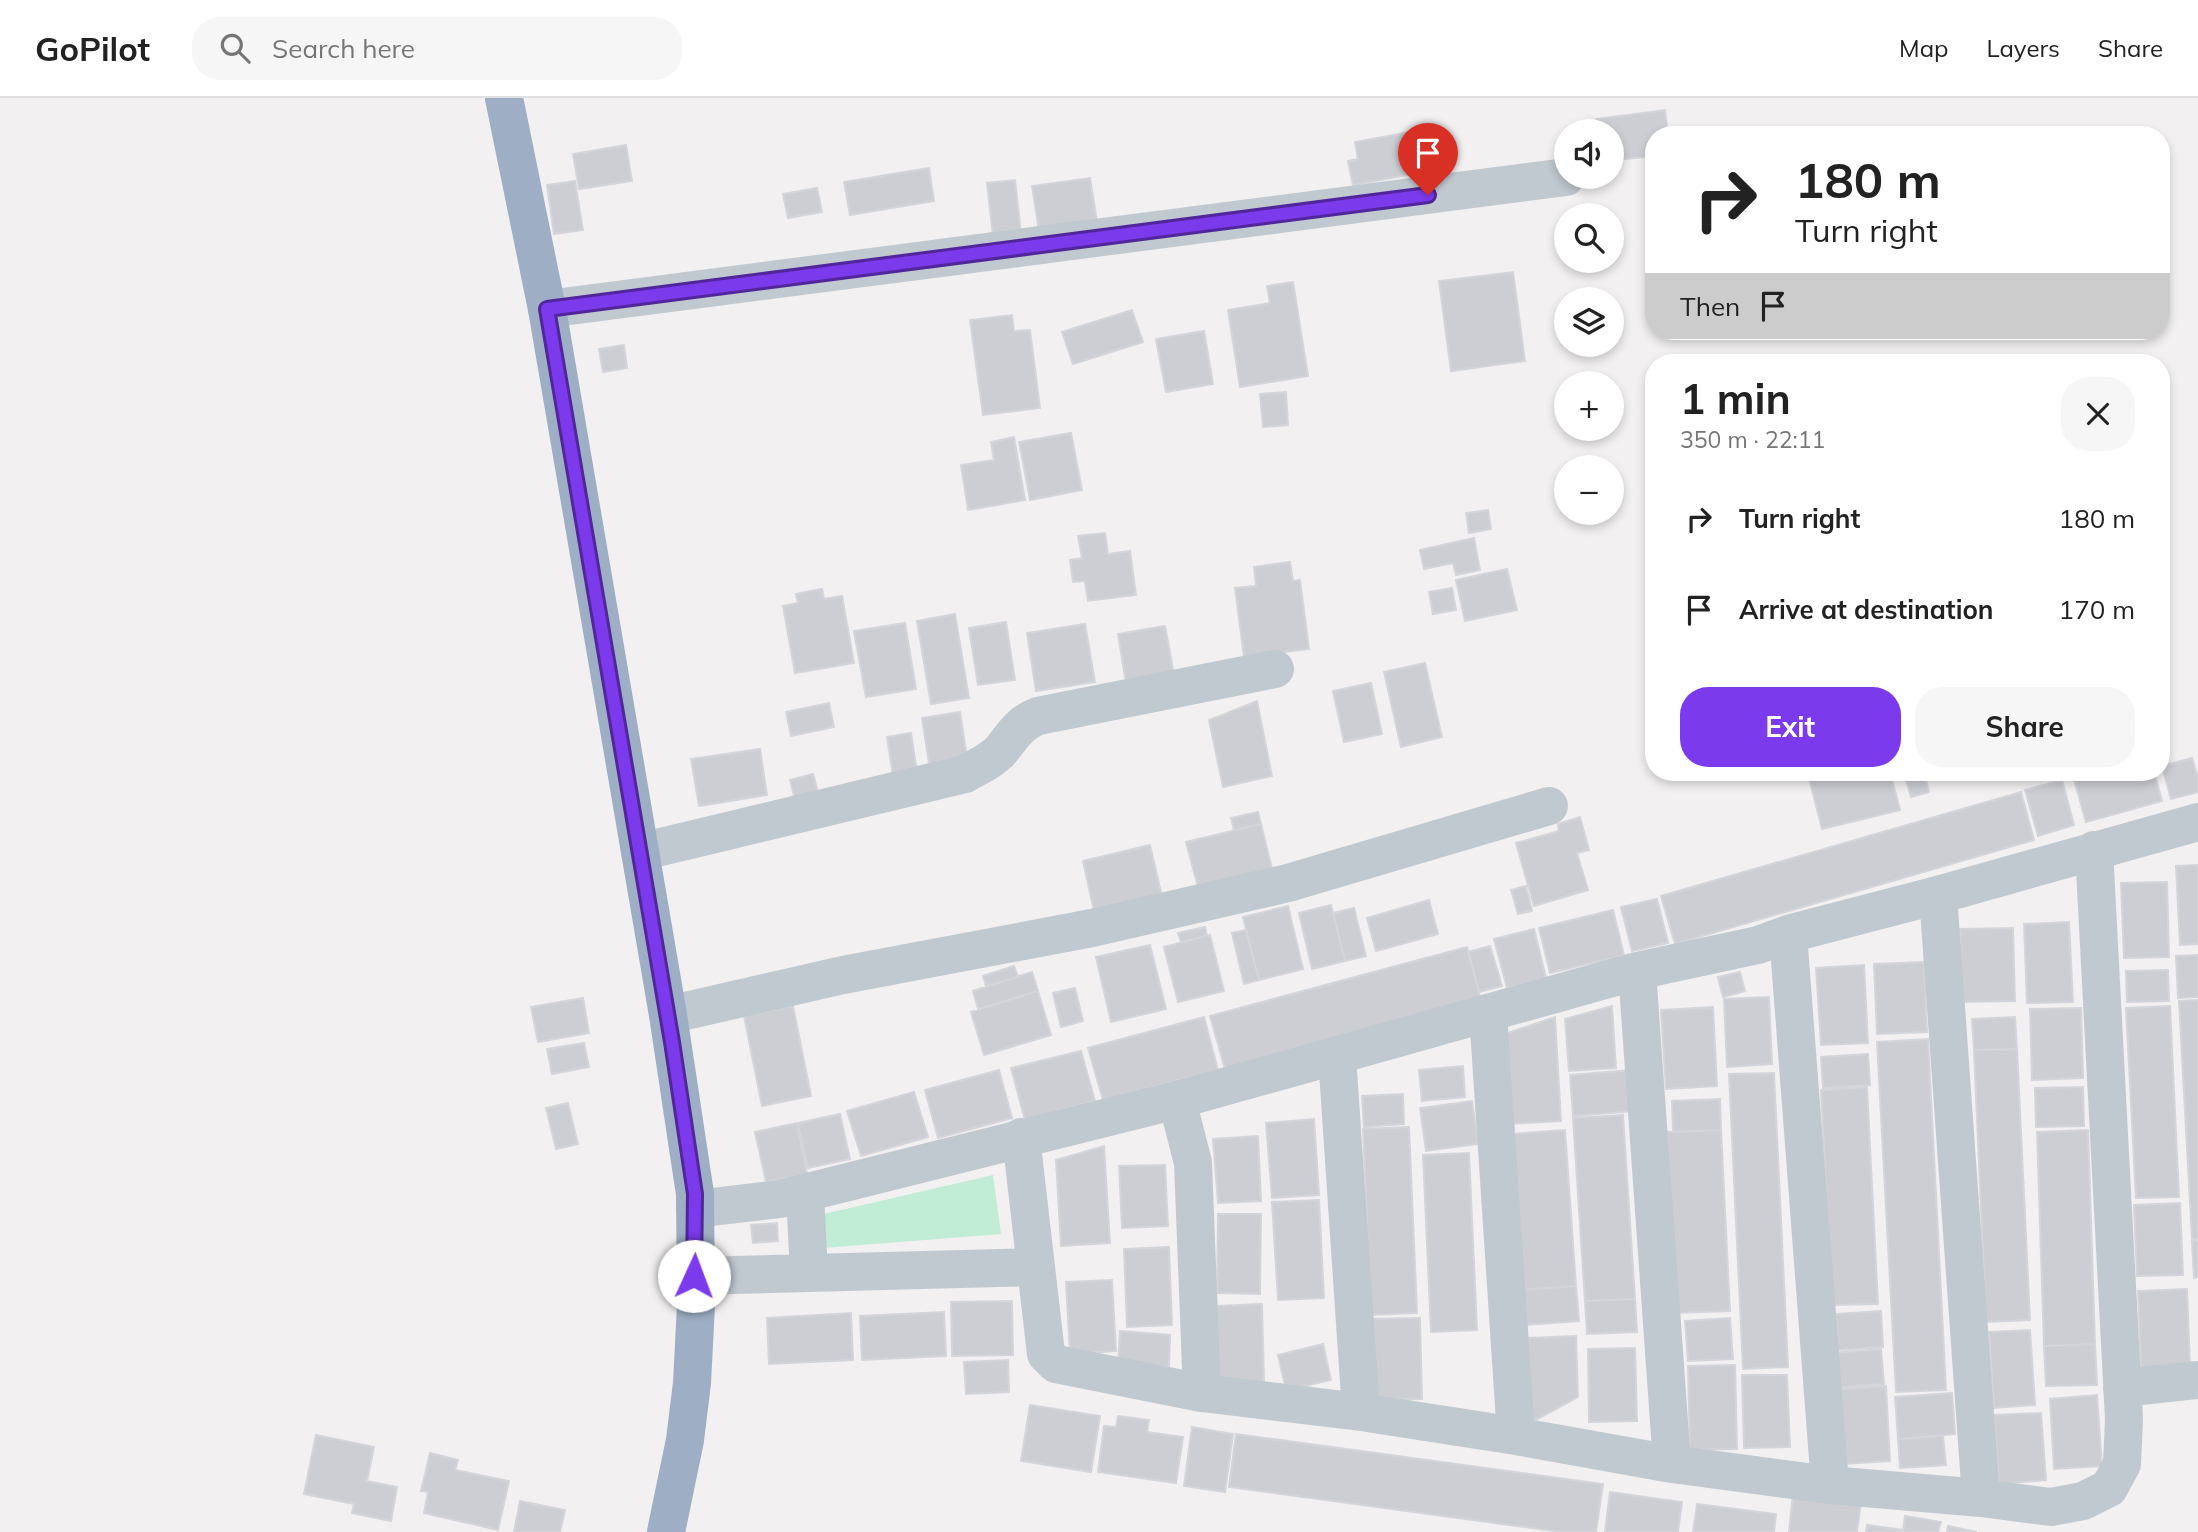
<!DOCTYPE html>
<meta charset="utf-8">
<style>
body{margin:0;font-family:Mulish,sans-serif;background:#f6f6f6;color:#222;height:100vh;display:flex;flex-direction:column;font-size:26px;white-space:nowrap}
*{box-sizing:border-box;margin:0}
p{font-size:23px;color:#767676}
.icon{flex:none;width:38px;height:38px;fill:none;stroke:currentColor;stroke-width:2;stroke-linecap:round;stroke-linejoin:round}
.map{position:relative;flex:1;overflow:hidden}
.side{position:absolute;left:1645px;top:256px;width:525px;height:427px;display:flex;flex-direction:column;background:#fff;border-radius:28px;box-shadow:0 4px 10px #0003}
.side>*{flex:none}
.banner{position:absolute;left:1645px;top:28px;width:525px;height:214px;border-radius:28px;box-shadow:0 4px 10px #0003;background:#fff;color:#222;overflow:hidden}
.controls{position:absolute;left:1554px;top:21px;display:grid;gap:14px}
.controls a{display:grid;place-items:center;width:70px;height:70px;border-radius:50%;background:#fff;box-shadow:0 4px 10px #0003;font-size:35px}
.pin{position:absolute;display:grid;place-items:center;width:60px;height:60px;color:#fff;margin:-72px -30px;border-radius:50% 50% 50% 0;rotate:-45deg;box-shadow:0 0 7px #0007}
.pin .icon{rotate:45deg}
.me{position:absolute;width:77px;margin:-38px;rotate:2deg;stroke-linejoin:round;filter:drop-shadow(0 0 5px #0008)}
.turn{display:flex;align-items:center;gap:24px;height:147px;padding:0 35px;font-size:32px}
.turn .icon{width:91px;height:91px;stroke-width:2.5}
.turn b{display:block;font-size:49px;line-height:60px}
.then{display:flex;align-items:center;height:66px;padding:0 35px;background:#0003;gap:14px;font-size:26px}
.round{display:grid;place-items:center;flex:none;width:74px;height:74px;border-radius:28px;background:#f6f6f6}
.overview{display:flex;align-items:center;justify-content:space-between;height:119px;padding:0 35px}
h1{font-size:42px;font-weight:700;line-height:52px}
.action{display:flex;gap:14px;margin-top:auto;padding:14px 35px}
.action a{flex:1;height:80px;border-radius:28px;background:#7c3aed;color:#fff;font-size:28px;font-weight:700;line-height:80px;text-align:center}
.action a+a{background:#f6f6f6;color:#222}
ul{padding:0;list-style:none}
li{display:flex;align-items:center;gap:21px;height:91px;padding:0 35px}
li div{flex:1}
li b{display:block;font-size:26px}
li em{font-style:normal}
header{display:flex;align-items:center;gap:42px;box-sizing:border-box;height:98px;padding:0 35px;background:#fff;border-bottom:2px solid #e0e0e0}
header strong{font-size:33px}
nav{display:flex;gap:38px;margin-inline-start:auto;font-size:24px}
.search{width:490px;height:63px;background:#f6f6f6;display:flex;align-items:center;gap:18px;box-sizing:border-box;padding:0 24px;border-radius:28px;color:#767676;font-size:26px}
.map>svg:first-child{display:block}
.green{fill:#c1ecd5}
.building{fill:#cdced4;stroke:#d4d5db;stroke-width:2}
.lines{fill:none;stroke-linecap:round;stroke-linejoin:round}
.minor{stroke:#c1c9d0;stroke-width:38}
.trunk{stroke:#9eaec4;stroke-width:38}
.route-casing{stroke:#51269a;stroke-width:18}
.route{stroke:#7c3aed;stroke-width:12}
</style>
<header>
<strong>GoPilot</strong>
<div class="search"><svg class="icon" aria-label="search" viewBox="0 0 24 24"><circle cx="10" cy="10" r="6"/><path d="M15 15l6 6"/></svg>Search here</div>
<nav><a>Map</a><a>Layers</a><a>Share</a></nav>
</header>
<div class="map">
<svg width="2198" height="1434" viewBox="0 0 2198 1434">
<rect width="100%" height="100%" fill="#f2f0f0"/>
<path class="green" d="M 993,1077 L 1001,1136 L 823,1150 L 815,1118 Z"/>
<path class="building" d="M 1665,12 L 1668,37 L 1654,37 L 1654,58 L 1616,62 L 1615,53 L 1612,54 L 1612,33 L 1598,33 L 1596,21 Z
M 1432,30 L 1440,71 L 1353,87 L 1348,63 L 1358,61 L 1355,44 Z
M 626,47 L 632,83 L 579,91 L 573,56 Z
M 929,70 L 934,103 L 850,117 L 844,84 Z
M 1090,80 L 1098,130 L 1040,139 L 1032,88 Z
M 1015,82 L 1021,135 L 993,138 L 987,85 Z
M 575,83 L 583,132 L 554,136 L 547,87 Z
M 817,90 L 822,114 L 788,120 L 783,96 Z
M 1513,174 L 1525,263 L 1451,273 L 1439,183 Z
M 1293,184 L 1308,278 L 1240,289 L 1228,212 L 1270,205 L 1267,188 Z
M 1132,212 L 1143,244 L 1073,266 L 1062,234 Z
M 1012,217 L 1014,233 L 1030,232 L 1040,310 L 983,317 L 970,222 Z
M 1204,233 L 1213,286 L 1166,294 L 1156,241 Z
M 624,247 L 627,270 L 603,274 L 599,251 Z
M 1286,294 L 1288,327 L 1263,329 L 1260,296 Z
M 1071,335 L 1082,392 L 1030,402 L 1019,344 Z
M 1014,339 L 1025,402 L 968,412 L 961,367 L 994,362 L 991,344 Z
M 1488,412 L 1491,431 L 1469,435 L 1466,415 Z
M 1105,435 L 1108,456 L 1130,453 L 1136,497 L 1088,503 L 1085,483 L 1073,484 L 1070,462 L 1082,460 L 1078,438 Z
M 1474,440 L 1480,472 L 1456,477 L 1453,465 L 1424,471 L 1420,452 Z
M 1290,464 L 1293,483 L 1300,482 L 1309,551 L 1244,559 L 1235,490 L 1256,488 L 1254,469 Z
M 1507,471 L 1517,512 L 1465,523 L 1456,482 Z
M 1452,490 L 1456,512 L 1433,516 L 1429,494 Z
M 822,491 L 824,501 L 842,498 L 854,565 L 795,575 L 783,508 L 798,505 L 796,496 Z
M 955,516 L 969,600 L 931,606 L 917,523 Z
M 1006,524 L 1015,582 L 978,587 L 969,530 Z
M 905,525 L 916,591 L 866,599 L 854,533 Z
M 1085,526 L 1095,584 L 1036,593 L 1027,535 Z
M 1165,528 L 1174,577 L 1126,585 L 1118,536 Z
M 1425,565 L 1442,639 L 1401,649 L 1384,574 Z
M 1371,585 L 1382,636 L 1344,644 L 1333,593 Z
M 1257,603 L 1272,678 L 1223,689 L 1209,622 Z
M 829,605 L 834,629 L 791,638 L 786,614 Z
M 960,614 L 968,666 L 930,672 L 922,620 Z
M 911,635 L 917,674 L 893,678 L 887,639 Z
M 760,651 L 767,697 L 699,708 L 691,661 Z
M 2192,660 L 2198,680 L 2198,694 L 2171,701 L 2162,668 Z
M 1818,674 L 1890,674 L 1900,712 L 1822,731 L 1808,676 Z
M 1910,674 L 1924,674 L 1929,694 L 1911,699 L 1904,675 Z
M 2088,674 L 2154,674 L 2162,703 L 2086,724 L 2073,678 Z
M 813,676 L 822,708 L 798,714 L 790,682 Z
M 2062,682 L 2074,727 L 2038,738 L 2025,692 Z
M 2021,694 L 2034,742 L 1675,846 L 1661,798 Z
M 1258,714 L 1261,726 L 1234,732 L 1231,720 Z
M 1580,719 L 1589,752 L 1577,755 L 1588,792 L 1534,808 L 1516,745 L 1559,733 L 1558,726 Z
M 1261,726 L 1273,775 L 1199,793 L 1186,744 Z
M 1150,747 L 1164,807 L 1096,822 L 1083,763 Z
M 2198,767 L 2198,846 L 2180,847 L 2176,768 Z
M 2167,784 L 2169,859 L 2124,860 L 2121,785 Z
M 1526,788 L 1532,813 L 1518,816 L 1511,792 Z
M 1657,801 L 1668,845 L 1632,853 L 1621,809 Z
M 1429,802 L 1438,836 L 1376,853 L 1367,820 Z
M 1331,807 L 1345,863 L 1312,871 L 1299,815 Z
M 1288,808 L 1303,871 L 1259,882 L 1243,819 Z
M 1354,810 L 1366,858 L 1345,863 L 1333,815 Z
M 1613,812 L 1624,857 L 1550,875 L 1539,830 Z
M 2069,824 L 2073,904 L 2027,905 L 2024,826 Z
M 1205,829 L 1207,838 L 1181,844 L 1178,835 Z
M 2013,830 L 2015,903 L 1962,904 L 1960,831 Z
M 1534,831 L 1546,880 L 1507,890 L 1494,841 Z
M 1246,832 L 1259,882 L 1244,886 L 1232,835 Z
M 1210,837 L 1224,893 L 1178,904 L 1164,849 Z
M 1150,847 L 1166,911 L 1111,924 L 1096,859 Z
M 1490,848 L 1502,888 L 1479,894 L 1468,854 Z
M 1467,849 L 1481,902 L 1225,971 L 1210,918 Z
M 2198,857 L 2198,899 L 2178,900 L 2176,858 Z
M 1924,864 L 1927,934 L 1877,936 L 1874,866 Z
M 1864,867 L 1868,945 L 1821,947 L 1816,870 Z
M 1014,868 L 1018,879 L 986,888 L 983,878 Z
M 2168,872 L 2169,903 L 2127,904 L 2126,873 Z
M 1032,874 L 1038,893 L 978,911 L 973,893 Z
M 1740,874 L 1745,893 L 1723,899 L 1718,879 Z
M 1075,890 L 1083,923 L 1061,929 L 1053,895 Z
M 1038,893 L 1051,937 L 984,957 L 971,914 Z
M 1769,899 L 1772,966 L 1727,969 L 1724,901 Z
M 583,900 L 589,935 L 538,944 L 531,909 Z
M 2198,902 L 2198,1141 L 2192,1141 L 2179,903 Z
M 793,908 L 811,998 L 762,1008 L 744,918 Z
M 1612,908 L 1616,970 L 1569,973 L 1565,921 Z
M 2170,908 L 2179,1099 L 2136,1100 L 2126,910 Z
M 1713,909 L 1717,988 L 1666,991 L 1661,912 Z
M 2081,910 L 2083,980 L 2032,982 L 2030,911 Z
M 1204,919 L 1218,972 L 1103,1002 L 1088,950 Z
M 1555,919 L 1561,1023 L 1508,1026 L 1502,937 Z
M 2015,919 L 2017,951 L 1974,952 L 1972,921 Z
M 1928,941 L 1946,1292 L 1896,1294 L 1877,944 Z
M 584,945 L 589,969 L 552,976 L 547,951 Z
M 2017,951 L 2030,1222 L 1986,1224 L 1974,952 Z
M 1081,953 L 1095,1003 L 1025,1022 L 1011,970 Z
M 1868,956 L 1870,987 L 1823,990 L 1821,959 Z
M 1463,968 L 1465,999 L 1422,1003 L 1419,972 Z
M 999,972 L 1012,1020 L 938,1040 L 925,992 Z
M 1631,972 L 1634,1013 L 1573,1018 L 1570,977 Z
M 1774,975 L 1788,1269 L 1743,1271 L 1729,976 Z
M 1867,989 L 1878,1206 L 1832,1207 L 1821,992 Z
M 2083,989 L 2084,1028 L 2036,1029 L 2035,990 Z
M 914,994 L 928,1039 L 861,1058 L 847,1013 Z
M 1403,996 L 1404,1026 L 1364,1029 L 1362,998 Z
M 1720,1001 L 1721,1032 L 1673,1034 L 1672,1003 Z
M 1472,1003 L 1478,1046 L 1426,1053 L 1420,1010 Z
M 568,1005 L 578,1046 L 556,1051 L 546,1010 Z
M 840,1016 L 850,1061 L 808,1070 L 798,1025 Z
M 1623,1017 L 1635,1201 L 1585,1203 L 1573,1020 Z
M 1314,1021 L 1319,1097 L 1272,1100 L 1266,1025 Z
M 797,1025 L 807,1076 L 766,1084 L 755,1034 Z
M 1409,1029 L 1417,1215 L 1371,1217 L 1363,1031 Z
M 1565,1032 L 1576,1188 L 1522,1192 L 1511,1036 Z
M 1721,1032 L 1730,1213 L 1675,1215 L 1667,1034 Z
M 2088,1032 L 2095,1246 L 2044,1248 L 2037,1034 Z
M 1258,1038 L 1261,1103 L 1218,1105 L 1213,1041 Z
M 1104,1048 L 1110,1145 L 1061,1148 L 1056,1062 Z
M 1469,1055 L 1477,1232 L 1431,1234 L 1423,1057 Z
M 1165,1067 L 1168,1128 L 1122,1130 L 1119,1068 Z
M 1319,1102 L 1324,1200 L 1278,1202 L 1272,1104 Z
M 2180,1105 L 2183,1177 L 2137,1178 L 2134,1107 Z
M 1218,1116 L 1261,1116 L 1260,1196 L 1217,1195 Z
M 777,1125 L 778,1143 L 753,1145 L 751,1127 Z
M 2192,1143 L 2198,1143 L 2198,1179 L 2194,1180 Z
M 1169,1149 L 1172,1227 L 1127,1229 L 1124,1151 Z
M 1112,1182 L 1116,1253 L 1070,1256 L 1066,1184 Z
M 1576,1188 L 1579,1223 L 1525,1227 L 1522,1192 Z
M 2187,1191 L 2190,1268 L 2141,1271 L 2138,1193 Z
M 1635,1201 L 1637,1234 L 1587,1236 L 1585,1203 Z
M 1012,1203 L 1013,1257 L 952,1258 L 951,1204 Z
M 1262,1206 L 1264,1284 L 1217,1285 L 1215,1208 Z
M 1881,1213 L 1883,1249 L 1838,1252 L 1836,1216 Z
M 944,1214 L 946,1258 L 862,1262 L 860,1218 Z
M 851,1215 L 853,1262 L 769,1266 L 767,1220 Z
M 1420,1220 L 1422,1301 L 1370,1302 L 1368,1221 Z
M 1730,1220 L 1733,1261 L 1688,1263 L 1685,1223 Z
M 2030,1232 L 2035,1307 L 1994,1310 L 1989,1234 Z
M 1120,1233 L 1170,1237 L 1169,1269 L 1118,1265 Z
M 1576,1238 L 1578,1299 L 1532,1324 L 1528,1240 Z
M 1323,1246 L 1331,1282 L 1286,1292 L 1278,1257 Z
M 2095,1246 L 2097,1287 L 2046,1288 L 2044,1248 Z
M 1635,1250 L 1637,1323 L 1589,1324 L 1588,1251 Z
M 1881,1251 L 1884,1286 L 1834,1290 L 1832,1255 Z
M 1008,1262 L 1009,1294 L 966,1296 L 964,1264 Z
M 1735,1267 L 1737,1351 L 1690,1352 L 1688,1268 Z
M 1742,1277 L 1787,1277 L 1790,1349 L 1744,1350 Z
M 1886,1288 L 1890,1363 L 1845,1366 L 1841,1291 Z
M 1952,1295 L 1955,1336 L 1898,1341 L 1895,1299 Z
M 2097,1297 L 2102,1368 L 2054,1371 L 2050,1301 Z
M 1030,1307 L 1100,1318 L 1091,1374 L 1021,1363 Z
M 2041,1315 L 2046,1382 L 1999,1386 L 1994,1317 Z
M 1118,1318 L 1149,1322 L 1147,1334 L 1183,1339 L 1176,1385 L 1098,1374 L 1104,1328 L 1116,1329 Z
M 1192,1329 L 1233,1336 L 1225,1394 L 1184,1388 Z
M 1236,1336 L 1603,1386 L 1596,1434 L 1561,1434 L 1229,1389 Z
M 316,1337 L 374,1349 L 367,1383 L 397,1389 L 391,1423 L 352,1415 L 354,1406 L 304,1396 Z
M 1943,1338 L 1946,1367 L 1900,1370 L 1898,1341 Z
M 430,1355 L 458,1362 L 455,1372 L 509,1383 L 498,1432 L 424,1415 L 428,1394 L 421,1393 Z
M 1610,1394 L 1682,1404 L 1678,1434 L 1605,1434 Z
M 1793,1395 L 1861,1404 L 1857,1434 L 1789,1434 Z
M 520,1403 L 565,1412 L 560,1434 L 514,1434 Z
M 1697,1406 L 1776,1416 L 1774,1434 L 1693,1434 Z
M 1905,1418 L 1941,1424 L 1938,1434 L 1866,1434 L 1867,1427 L 1903,1432 Z
M 1948,1428 L 1977,1434 L 1947,1434 Z"/>
<g class="lines">
<path class="minor" d="M 547,211 L 1566,79
M 640,754 L 965,676 C 977,669 993,662 1002,651 C 1014,636 1020,625 1038,618 L 1275,571
M 1938,797 L 1981,1400
M 1788,836 L 1830,1387
M 1637,873 L 1672,1366
M 1488,915 L 1516,1338
M 668,917 L 843,877 L 1092,830 L 1288,785 L 1549,708
M 1337,958 L 1361,1314
M 1177,1002 L 1193,1065 L 1202,1295
M 1021,1039 L 1046,1256 L 1056,1266 L 1202,1295 L 1361,1314 L 1516,1338 L 1672,1366 L 1830,1387 L 1981,1400 L 2051,1409 L 2083,1403 L 2109,1390 L 2122,1366 L 2124,1321 L 2094,752
M 805,1096 L 809,1175
M 695,1111 L 780,1101 L 1177,1002 L 1637,873 L 1758,847 L 1788,836 L 1938,797 L 2198,724
M 694,1178 L 1036,1169
M 2122,1290 L 2198,1282"/>
<path class="trunk" d="M 504,0 L 547,211 L 668,917 L 695,1096 L 696,1207 L 692,1285 L 685,1342 L 666,1434"/>
</g>
<g class="lines">
<defs>
<path id="route" d="M 694,1178 L 695,1096 L 672,944 L 547,211 L 1428,97"/>
</defs>
<use href="#route" class="route-casing"/>
<use href="#route" class="route"/>
</g>
</svg>
<div class="controls">
<a><svg class="icon" aria-label="sound" viewBox="0 0 24 24"><path d="M4 9h4l5-4v14l-5-4H4zM17 9q2 3 0 6"/></svg></a>
<a><svg class="icon" aria-label="search" viewBox="0 0 24 24"><circle cx="10" cy="10" r="6"/><path d="M15 15l6 6"/></svg></a>
<a><svg class="icon" aria-label="layers" viewBox="0 0 24 24"><path d="M12 4l9 5-9 5-9-5zM3 14l9 5 9-5"/></svg></a>
<a>+</a>
<a>−</a>
</div>
<div class="pin" style="left:1428px;top:97px;background:#d93025"><svg class="icon" aria-label="arrive" viewBox="0 0 24 24"><path d="M6 21V4h12l-3 4 3 4H6"/></svg></div>
<svg class="me" style="left:694px;top:1178px" viewBox="-20 -20 40 40"><circle r="19" fill="#fff"/><path d="M0-13L10 11 0 6-10 11z" fill="#7c3aed"/></svg>
<div class="banner">
<div class="turn"><svg class="icon" aria-label="right" viewBox="0 0 24 24"><path d="M7 20v-9h11M14 6l5 5-5 5"/></svg><div><b>180 m</b>Turn right</div></div>
<div class="then">Then<svg class="icon" aria-label="arrive" viewBox="0 0 24 24"><path d="M6 21V4h12l-3 4 3 4H6"/></svg></div>
</div>
<section class="side">
<div class="overview"><div><h1>1 min</h1><p>350 m · 22:11</p></div><a class="round"><svg class="icon" aria-label="close" viewBox="0 0 24 24"><path d="M6 6l12 12M18 6L6 18"/></svg></a></div>
<ul>
<li><svg class="icon" aria-label="right" viewBox="0 0 24 24"><path d="M7 20v-9h11M14 6l5 5-5 5"/></svg><div><b>Turn right</b></div><em>180 m</em></li>
<li><svg class="icon" aria-label="arrive" viewBox="0 0 24 24"><path d="M6 21V4h12l-3 4 3 4H6"/></svg><div><b>Arrive at destination</b></div><em>170 m</em></li>
</ul>
<div class="action"><a>Exit</a><a>Share</a></div>
</section>
</div>
